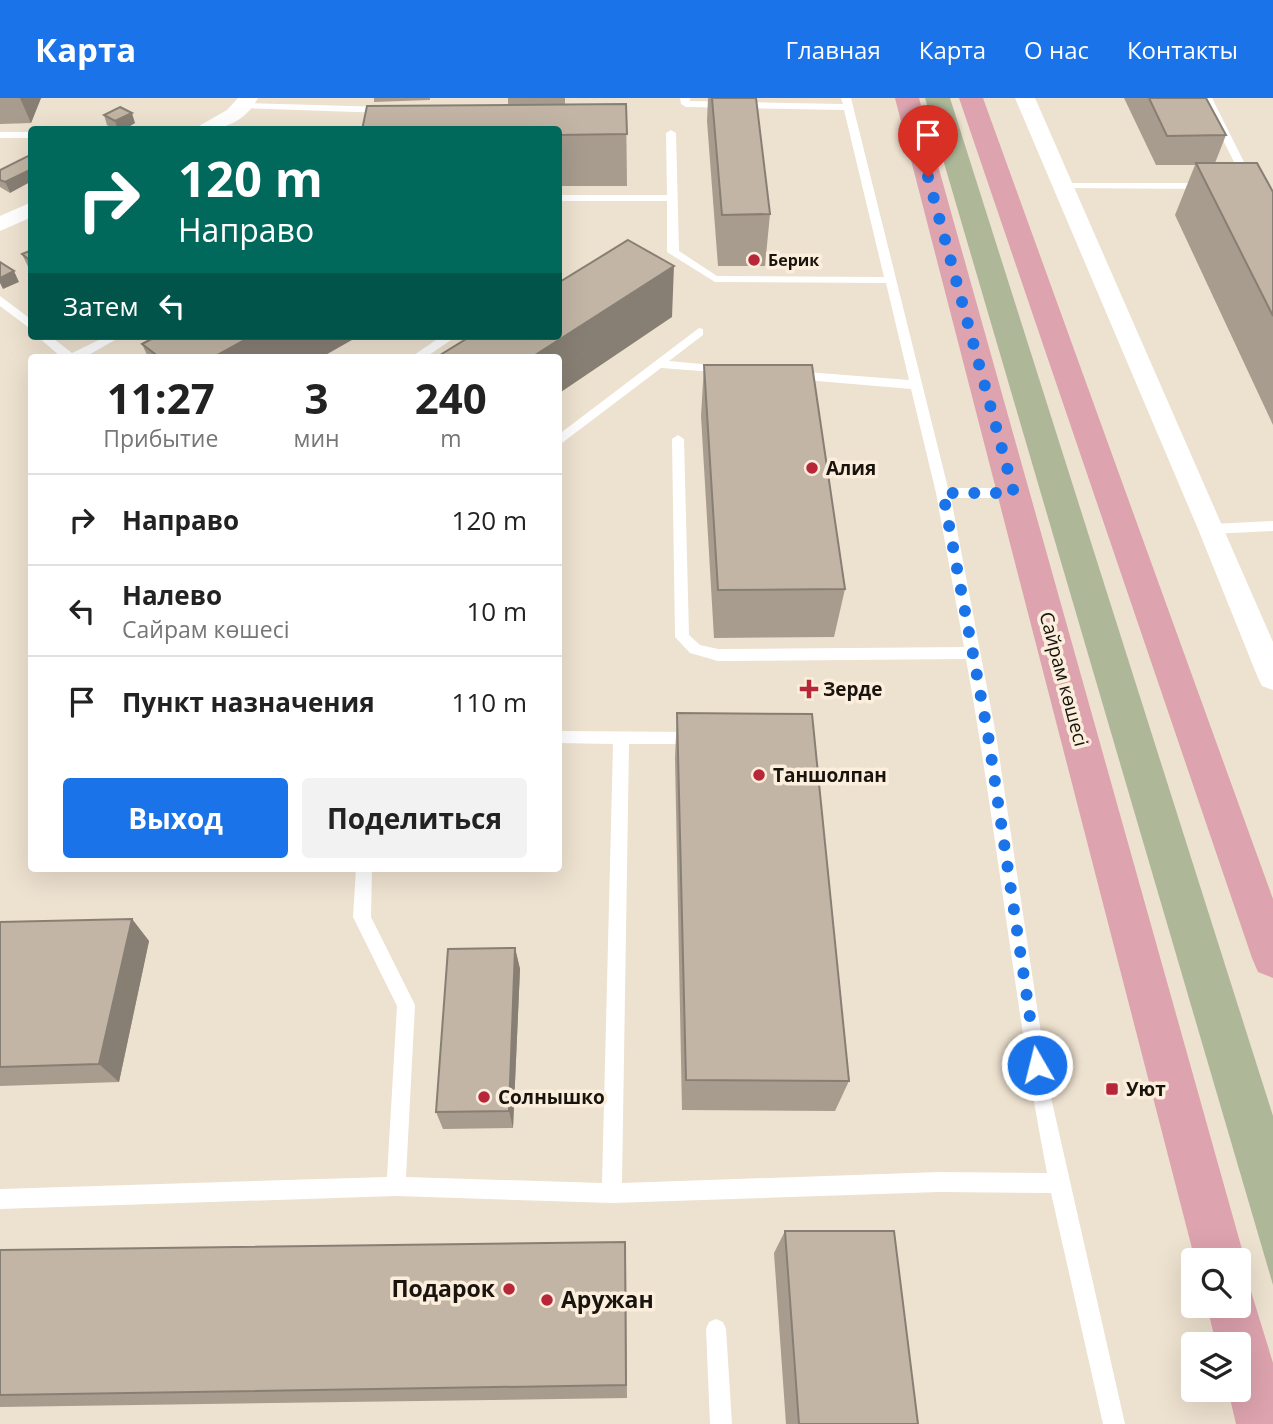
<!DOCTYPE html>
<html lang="ru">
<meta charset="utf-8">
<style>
body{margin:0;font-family:"Open Sans",sans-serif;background:#f2f2f2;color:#222;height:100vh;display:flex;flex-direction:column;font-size:26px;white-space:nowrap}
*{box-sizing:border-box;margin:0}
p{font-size:23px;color:#767676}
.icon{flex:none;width:38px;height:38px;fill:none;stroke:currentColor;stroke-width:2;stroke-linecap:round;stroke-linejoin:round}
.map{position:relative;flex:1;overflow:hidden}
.side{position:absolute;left:28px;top:256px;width:534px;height:518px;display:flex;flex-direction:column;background:#fff;border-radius:7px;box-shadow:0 7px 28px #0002}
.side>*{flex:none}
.guide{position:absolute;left:28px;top:28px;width:534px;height:214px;border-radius:7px;box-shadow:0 7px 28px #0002;background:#00695c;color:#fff;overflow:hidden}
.buttons{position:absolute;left:1181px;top:1150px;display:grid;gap:14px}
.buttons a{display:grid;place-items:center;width:70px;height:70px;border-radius:7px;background:#fff;box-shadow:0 7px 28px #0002;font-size:35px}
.pin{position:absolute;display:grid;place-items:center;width:60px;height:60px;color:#fff;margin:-72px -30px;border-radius:50% 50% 50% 0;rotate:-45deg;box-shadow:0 0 7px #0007}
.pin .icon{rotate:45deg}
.me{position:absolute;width:77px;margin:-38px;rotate:352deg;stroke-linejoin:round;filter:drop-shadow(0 0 5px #0008)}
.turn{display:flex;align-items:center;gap:24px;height:147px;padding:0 35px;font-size:32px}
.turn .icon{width:91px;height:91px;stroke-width:2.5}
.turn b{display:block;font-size:49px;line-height:60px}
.then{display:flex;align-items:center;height:66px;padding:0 35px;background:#0003;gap:14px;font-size:26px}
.eta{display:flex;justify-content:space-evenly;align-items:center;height:119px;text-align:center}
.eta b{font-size:42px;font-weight:700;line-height:49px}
.cta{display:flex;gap:14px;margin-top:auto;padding:14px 35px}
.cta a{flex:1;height:80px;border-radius:7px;background:#1a73e8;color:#fff;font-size:28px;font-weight:700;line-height:80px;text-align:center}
.cta a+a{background:#f2f2f2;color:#222}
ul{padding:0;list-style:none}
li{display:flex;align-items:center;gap:21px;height:91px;padding:0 35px;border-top:2px solid #e0e0e0}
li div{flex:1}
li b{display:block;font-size:26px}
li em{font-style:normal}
header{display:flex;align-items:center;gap:42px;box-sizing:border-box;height:98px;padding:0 35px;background:#1a73e8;color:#fff}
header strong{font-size:33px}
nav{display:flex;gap:38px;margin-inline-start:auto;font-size:24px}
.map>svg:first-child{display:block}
.green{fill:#aeb899}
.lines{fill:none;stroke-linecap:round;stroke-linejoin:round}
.service{fill:#fff;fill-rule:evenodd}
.minor{fill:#fff;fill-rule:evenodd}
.primary{fill:#dda3ae;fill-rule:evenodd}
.wall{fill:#a79c8e}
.shaded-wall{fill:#887f74}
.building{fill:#c2b5a5;stroke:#887f74;stroke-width:2}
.route{stroke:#1a73e8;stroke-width:12;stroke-dasharray:0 21.6}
.poi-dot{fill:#b8263a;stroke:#fbeedc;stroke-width:2.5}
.labels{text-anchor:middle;stroke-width:7;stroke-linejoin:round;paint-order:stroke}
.far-poi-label{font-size:16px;font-weight:bold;fill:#19140e;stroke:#fbeedc;text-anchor:start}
.poi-label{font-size:19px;font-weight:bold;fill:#19140e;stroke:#fbeedc;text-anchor:start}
.street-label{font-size:19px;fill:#19140e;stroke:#fbeedc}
.near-poi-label{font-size:23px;font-weight:bold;fill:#19140e;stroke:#fbeedc;text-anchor:end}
</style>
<header>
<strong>Карта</strong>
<nav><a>Главная</a><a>Карта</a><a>О нас</a><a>Контакты</a></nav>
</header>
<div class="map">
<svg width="1273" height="1326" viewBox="0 0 1273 1326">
<rect width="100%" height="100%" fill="#ede1cf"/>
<path class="green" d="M 925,0 L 950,0 L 1273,1018 L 1273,1187 Z"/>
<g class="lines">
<path class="service" d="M 680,0 L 690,0 L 690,3 L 843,6 L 841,0 L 851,0 L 948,390 L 1014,390 L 1021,395 L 1014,400 L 951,400 L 996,637 L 1050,995 L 1125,1326 L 1103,1326 L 1051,1095 L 939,1094 L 612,1105 L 396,1098 L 0,1111 L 0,1091 L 387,1079 L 397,908 L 353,819 L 356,770 L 372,770 L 371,819 L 415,907 L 406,1079 L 602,1085 L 613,646 L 558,645 L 558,633 L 696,634 L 701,636 L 704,640 L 701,644 L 696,646 L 629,646 L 622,1085 L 939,1074 L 1047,1075 C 1014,905 997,732 966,561 L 718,563 L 690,555 L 675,539 L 672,341 L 678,337 L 684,341 L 689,537 L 700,547 L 718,551 L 964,549 L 936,395 L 911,291 L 794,281 L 788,277 L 794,273 L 909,282 L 886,185 L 715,184 L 667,154 L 667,103 L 558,103 L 558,97 L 667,97 L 666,35 L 671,32 L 676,35 L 679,153 L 717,178 L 884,179 L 844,12 L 686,9 L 681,6 Z
M 1202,0 L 1212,0 L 1253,82 L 1252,84 L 1243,82 Z
M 244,5 L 385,9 L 390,12 L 385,15 L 241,10 L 241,6 Z
M 0,34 L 32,34 L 32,40 L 0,40 Z
M 1064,85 L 1208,85 L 1213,88 L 1208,91 L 1060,90 L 1059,88 Z
M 0,198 L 32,222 L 32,232 L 0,208 Z
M 699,230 L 703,231 L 703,237 L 669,263 L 723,268 L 727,269 L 727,275 L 661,270 L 558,348 L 558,337 Z
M 37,238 L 50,238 L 72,255 L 107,238 L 122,238 L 85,259 L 61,259 Z
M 442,238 L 457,238 L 426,259 L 411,259 Z
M 1273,423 L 1273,433 L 1212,436 L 1205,431 L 1212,426 Z
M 716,1221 L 723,1224 L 726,1231 L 732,1326 L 710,1326 L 706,1231 L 709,1224 Z"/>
<path class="minor" d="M 238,0 L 258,0 C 243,27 221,32 192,32 L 227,12 Z
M 1015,0 L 1035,0 L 1273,544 L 1273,592 L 1262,588 L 1258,580 L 1198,431 Z
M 32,104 L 32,119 L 0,133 L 0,118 Z"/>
<path class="primary" d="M 895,0 L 919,0 L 1245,1162 L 1239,1176 L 1239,1162 L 1195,1162 Z
M 959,0 L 983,0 L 1273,801 L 1273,880 L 1258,874 L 1252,860 Z
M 1239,1186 L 1250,1190 L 1273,1265 L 1273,1326 L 1236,1326 L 1228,1292 L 1239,1292 L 1239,1246 L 1216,1246 L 1207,1208 L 1239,1208 Z"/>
</g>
<path class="wall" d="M 0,0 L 41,0 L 31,25 L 0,26 Z
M 374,0 L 430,0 L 430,2 L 374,4 Z
M 508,0 L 565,0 L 565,7 L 626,6 L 627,88 L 558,88 L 558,32 L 508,7 Z
M 708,0 L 756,0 L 770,116 L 765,168 L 718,168 L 707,23 Z
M 1124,0 L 1206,0 L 1226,37 L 1215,65 L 1273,94 L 1273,327 L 1175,117 L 1195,67 L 1156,67 Z
M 104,17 L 135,25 L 123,32 L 116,32 L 107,27 Z
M 0,72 L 10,95 L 0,89 Z
M 32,152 L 32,177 L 22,156 Z
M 142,246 L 322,259 L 148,259 Z
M 704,267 L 845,491 L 834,539 L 714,540 L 701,318 Z
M 677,615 L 849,983 L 835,1013 L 682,1012 L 675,660 Z
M 385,770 L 468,770 L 468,772 L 386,772 Z
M 132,821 L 149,843 L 119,984 L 0,988 L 0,824 Z
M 515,850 L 520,871 L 513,1030 L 443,1031 L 436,1014 Z
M 785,1133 L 918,1326 L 786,1326 L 774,1155 Z
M 0,1152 L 626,1165 L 627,1300 L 0,1309 Z"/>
<path class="shaded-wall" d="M 20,0 L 41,0 L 31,25 Z
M 132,15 L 135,25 L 123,32 L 118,32 L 115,23 Z
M 32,71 L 32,83 L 10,95 L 5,84 Z
M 674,168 L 672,219 L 558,296 L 558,259 L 532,259 Z
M 14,173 L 19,184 L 3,191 L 0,185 L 0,180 Z
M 252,238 L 359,238 L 322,259 L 214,259 Z
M 132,821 L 149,843 L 119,984 L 99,966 Z
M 515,850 L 520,871 L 513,1030 L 509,1013 Z"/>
<path class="building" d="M 712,0 L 756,0 L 770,116 L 722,117 Z
M 1149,0 L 1206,0 L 1226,37 L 1167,38 Z
M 626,6 L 627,36 L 558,37 L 558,32 L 362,32 L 367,8 Z
M 120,9 L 132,15 L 115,23 L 104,17 Z
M 32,56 L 32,71 L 5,84 L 0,82 L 0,72 Z
M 1196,65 L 1257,65 L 1273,94 L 1273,218 Z
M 628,142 L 674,168 L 532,259 L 437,259 L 471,238 L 558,238 L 558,185 Z
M 32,152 L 32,164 L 22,156 Z
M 0,164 L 14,173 L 0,180 Z
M 157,238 L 252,238 L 214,259 L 159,259 L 142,246 Z
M 704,267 L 812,267 L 845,491 L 718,492 Z
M 677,615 L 812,616 L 849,983 L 686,982 Z
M 132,821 L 99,966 L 0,969 L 0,824 Z
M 515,850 L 509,1013 L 436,1014 L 448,851 Z
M 785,1133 L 894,1133 L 918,1326 L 799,1326 Z
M 625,1144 L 626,1287 L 0,1297 L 0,1152 Z"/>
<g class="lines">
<path class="route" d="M 928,79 L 1014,395 L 943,395 L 988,637 L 1037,967"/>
</g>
<g class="poi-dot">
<circle cx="754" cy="162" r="7"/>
<circle cx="812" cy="370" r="7"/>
<path d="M805.5 580.5h7v7h7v7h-7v7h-7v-7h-7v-7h7z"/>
<circle cx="759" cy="677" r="7"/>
<rect x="1105" y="984" width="14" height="14" rx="3.5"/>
<circle cx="484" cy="999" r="7"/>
<circle cx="509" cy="1191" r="7"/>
<circle cx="547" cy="1202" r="7"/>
</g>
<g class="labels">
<g class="far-poi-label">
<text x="768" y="168">Берик</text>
</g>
<g class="poi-label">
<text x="826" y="377">Алия</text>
<text x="823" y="598">Зерде</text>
<text x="773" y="684">Таншолпан</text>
<text x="1126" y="998">Уют</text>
<text x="498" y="1006">Солнышко</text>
</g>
<g class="street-label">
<text transform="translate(1064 581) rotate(75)" y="7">Сайрам көшесі</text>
</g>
<g class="near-poi-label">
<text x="495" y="1199">Подарок</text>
<text x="561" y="1210" text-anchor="start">Аружан</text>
</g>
</g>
</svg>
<div class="buttons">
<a><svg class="icon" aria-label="search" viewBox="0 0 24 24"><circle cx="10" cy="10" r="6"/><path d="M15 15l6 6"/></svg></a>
<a><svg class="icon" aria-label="layers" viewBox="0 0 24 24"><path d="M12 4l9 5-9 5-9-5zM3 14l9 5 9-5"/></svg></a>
</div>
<div class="pin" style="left:928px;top:79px;background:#d93025"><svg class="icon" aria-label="arrive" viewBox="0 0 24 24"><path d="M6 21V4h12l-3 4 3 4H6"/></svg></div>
<svg class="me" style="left:1037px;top:967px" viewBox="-20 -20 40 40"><circle r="17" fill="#1a73e8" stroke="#fff" stroke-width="3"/><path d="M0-11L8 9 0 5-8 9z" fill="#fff"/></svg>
<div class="guide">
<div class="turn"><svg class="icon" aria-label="right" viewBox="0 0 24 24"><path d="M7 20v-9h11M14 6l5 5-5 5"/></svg><div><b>120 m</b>Направо</div></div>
<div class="then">Затем<svg class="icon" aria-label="left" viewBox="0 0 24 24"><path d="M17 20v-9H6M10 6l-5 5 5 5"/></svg></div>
</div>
<section class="side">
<div class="eta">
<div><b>11:27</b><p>Прибытие</p></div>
<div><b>3</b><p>мин</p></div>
<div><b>240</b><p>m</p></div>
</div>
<ul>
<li><svg class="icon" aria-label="right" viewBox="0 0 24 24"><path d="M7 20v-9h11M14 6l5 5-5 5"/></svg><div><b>Направо</b></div><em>120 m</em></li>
<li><svg class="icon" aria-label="left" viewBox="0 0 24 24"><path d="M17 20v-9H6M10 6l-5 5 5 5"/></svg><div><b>Налево</b><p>Сайрам көшесі</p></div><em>10 m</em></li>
<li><svg class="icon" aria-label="arrive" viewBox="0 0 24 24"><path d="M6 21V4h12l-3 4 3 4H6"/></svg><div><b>Пункт назначения</b></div><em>110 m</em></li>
</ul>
<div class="cta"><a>Выход</a><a>Поделиться</a></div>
</section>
</div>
